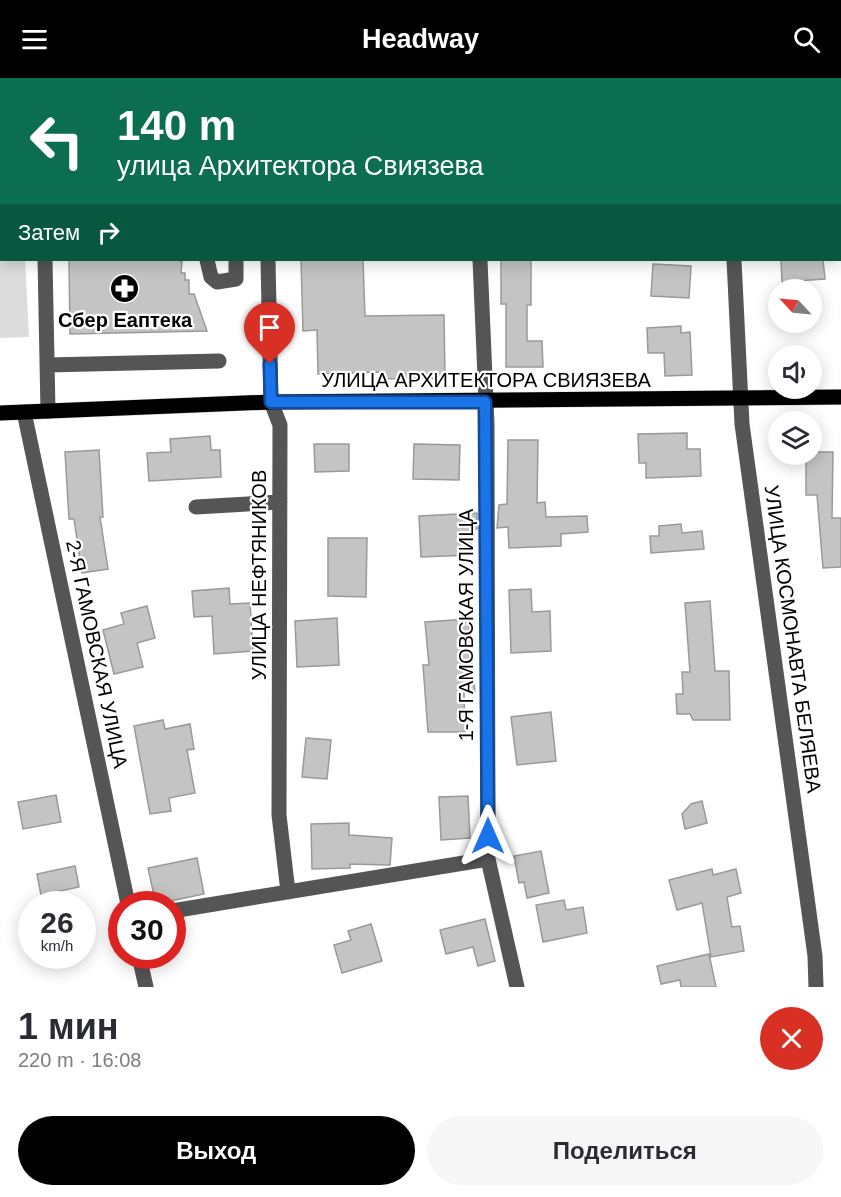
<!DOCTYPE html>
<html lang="ru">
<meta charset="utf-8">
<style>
body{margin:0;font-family:Arial,sans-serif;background:#f7f7f7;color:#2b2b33;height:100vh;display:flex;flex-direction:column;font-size:22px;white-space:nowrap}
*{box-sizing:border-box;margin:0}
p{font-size:20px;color:#7c7c81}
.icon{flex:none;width:33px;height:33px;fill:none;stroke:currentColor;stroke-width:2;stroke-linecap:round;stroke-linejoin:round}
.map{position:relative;height:909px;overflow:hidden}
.details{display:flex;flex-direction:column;background:#fff;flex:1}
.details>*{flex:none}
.guide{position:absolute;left:0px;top:0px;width:842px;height:183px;box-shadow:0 3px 15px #0003;background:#0b6e4f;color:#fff;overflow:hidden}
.needle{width:39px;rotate:296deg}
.controls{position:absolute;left:768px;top:201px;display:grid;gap:12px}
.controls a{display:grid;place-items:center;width:54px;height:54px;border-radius:50%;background:#fff;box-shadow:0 3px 15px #0003;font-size:30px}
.speed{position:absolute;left:18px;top:813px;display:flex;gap:12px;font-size:30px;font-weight:700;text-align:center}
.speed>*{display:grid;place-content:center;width:78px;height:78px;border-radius:50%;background:#fff;box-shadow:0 3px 15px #0003;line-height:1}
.speed small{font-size:15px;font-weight:400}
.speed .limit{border:9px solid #d22;background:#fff;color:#111}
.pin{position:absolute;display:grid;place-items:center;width:51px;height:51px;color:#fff;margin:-62px -26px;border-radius:50% 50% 50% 0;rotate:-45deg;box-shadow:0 0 6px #0007}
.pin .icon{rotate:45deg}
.me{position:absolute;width:66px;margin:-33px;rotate:0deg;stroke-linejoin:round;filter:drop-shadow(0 0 4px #0008)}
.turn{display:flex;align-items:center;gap:21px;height:126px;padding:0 18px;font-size:27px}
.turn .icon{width:78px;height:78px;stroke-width:2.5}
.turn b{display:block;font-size:42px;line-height:51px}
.then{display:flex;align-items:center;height:57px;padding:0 18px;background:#0003;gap:12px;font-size:22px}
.round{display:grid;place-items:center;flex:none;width:63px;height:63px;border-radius:32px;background:#f7f7f7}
.head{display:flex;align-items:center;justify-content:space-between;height:102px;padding:0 18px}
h1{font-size:36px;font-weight:800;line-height:45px}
.primary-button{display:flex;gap:12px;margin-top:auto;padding:12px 18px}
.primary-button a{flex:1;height:69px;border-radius:36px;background:#000;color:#fff;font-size:24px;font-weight:800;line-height:69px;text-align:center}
.primary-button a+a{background:#f7f7f7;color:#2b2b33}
header{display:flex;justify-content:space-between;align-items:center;height:78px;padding:0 18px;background:#000;color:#fff;font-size:27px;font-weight:800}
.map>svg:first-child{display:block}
.green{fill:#dcdcdc}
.building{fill:#c4c4c4;stroke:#999;stroke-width:1.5}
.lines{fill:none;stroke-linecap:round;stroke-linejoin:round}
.major-casing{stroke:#dbdbdb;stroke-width:16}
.minor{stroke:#555;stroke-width:15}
.major{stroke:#000;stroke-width:15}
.route-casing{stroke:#114b97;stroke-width:15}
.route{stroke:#1a73e8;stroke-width:10}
.labels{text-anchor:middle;stroke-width:4.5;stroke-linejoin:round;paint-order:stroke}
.poi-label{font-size:20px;font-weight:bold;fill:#000;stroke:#fff}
.street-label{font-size:20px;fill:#000;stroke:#fff}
</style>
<header><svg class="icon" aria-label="menu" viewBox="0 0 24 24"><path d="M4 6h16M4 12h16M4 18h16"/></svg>Headway<svg class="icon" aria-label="search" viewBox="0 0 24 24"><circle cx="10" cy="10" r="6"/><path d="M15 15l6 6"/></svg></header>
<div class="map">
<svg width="841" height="909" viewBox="0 0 841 909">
<rect width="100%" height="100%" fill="#fff"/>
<path class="green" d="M 0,166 L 2,182 L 25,182 L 29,259 L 0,260 Z"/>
<path class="building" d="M 69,182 L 178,182 L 182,184 L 181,195 L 185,195 L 185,202 L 189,202 L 189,216 L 194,216 L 207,253 L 70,256 Z
M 301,182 L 363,182 L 365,238 L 444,237 L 445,300 L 382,301 L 382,294 L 318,296 L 317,252 L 303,253 Z
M 501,182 L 531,182 L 531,227 L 527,227 L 527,263 L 542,263 L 543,289 L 506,289 L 506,226 L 501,226 Z
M 781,182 L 823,182 L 825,201 L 782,204 Z
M 653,186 L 691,188 L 689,220 L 651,218 Z
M 681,248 L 681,255 L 690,254 L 692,297 L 665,298 L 664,275 L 648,275 L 647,250 Z
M 687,355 L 687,371 L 700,371 L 701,398 L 646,400 L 646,385 L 639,385 L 638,356 Z
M 210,358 L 211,372 L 220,372 L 221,399 L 149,403 L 147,375 L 171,374 L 170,361 Z
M 508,362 L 538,362 L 537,425 L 545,424 L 546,439 L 587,438 L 588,454 L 561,456 L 561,468 L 509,470 L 508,449 L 497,450 L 499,427 L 507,426 Z
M 314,366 L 349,366 L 349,393 L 315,394 Z
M 414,366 L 460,367 L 459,402 L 413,401 Z
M 99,372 L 103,439 L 100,439 L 108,491 L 82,495 L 74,441 L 69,441 L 65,374 Z
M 812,374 L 833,374 L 832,440 L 841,440 L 841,489 L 823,490 L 817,417 L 806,417 L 806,376 L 812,376 Z
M 477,435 L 477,451 L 470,451 L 471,477 L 421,479 L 419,438 Z
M 681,446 L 682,455 L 702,453 L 704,471 L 651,475 L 650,458 L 659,458 L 659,448 Z
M 328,460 L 367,460 L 366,519 L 328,518 Z
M 229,510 L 230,526 L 250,525 L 253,573 L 214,576 L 212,538 L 194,539 L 192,513 Z
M 531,511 L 532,534 L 550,533 L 551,573 L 511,575 L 509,512 Z
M 710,523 L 715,593 L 729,593 L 730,642 L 693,642 L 690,636 L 677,636 L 676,616 L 683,616 L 682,594 L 690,594 L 685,525 Z
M 147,528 L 155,560 L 137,565 L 143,589 L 114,596 L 103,552 L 124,546 L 121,535 Z
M 337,540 L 339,587 L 297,589 L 295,543 Z
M 468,541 L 475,614 L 464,614 L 465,654 L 428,654 L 423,587 L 429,587 L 425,544 Z
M 551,634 L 556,683 L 517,687 L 511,639 Z
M 163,642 L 165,651 L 190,646 L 194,671 L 187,672 L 195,715 L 169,720 L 171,733 L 150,736 L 134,648 Z
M 306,660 L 331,662 L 327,701 L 302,699 Z
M 56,717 L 61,744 L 23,751 L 18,724 Z
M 468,718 L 470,760 L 441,762 L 439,719 Z
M 702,723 L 707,745 L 685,751 L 682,736 L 691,726 Z
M 349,745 L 349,757 L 392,760 L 390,787 L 350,786 L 350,790 L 312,791 L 311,746 Z
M 541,773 L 549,815 L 527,820 L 524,804 L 519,805 L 514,778 Z
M 197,780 L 204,816 L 156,826 L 148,790 Z
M 75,788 L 79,809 L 41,817 L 37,796 Z
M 712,791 L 713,797 L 736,791 L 741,815 L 727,819 L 732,849 L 740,848 L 744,873 L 711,879 L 702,825 L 677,832 L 669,802 Z
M 564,822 L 566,832 L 583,829 L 587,855 L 543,864 L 536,827 Z
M 485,841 L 495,883 L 478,888 L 473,869 L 446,876 L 440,852 Z
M 371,846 L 382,883 L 342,895 L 334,867 L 351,862 L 348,853 Z
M 709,876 L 716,909 L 681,909 L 680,902 L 661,906 L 657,888 Z"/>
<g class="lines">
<defs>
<path id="major" d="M 0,335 L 271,324 L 841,319"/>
</defs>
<use href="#major" class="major-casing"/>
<path class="minor" d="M 169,0 L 169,2
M 263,0 L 263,2
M 473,0 L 473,2
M 724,0 L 725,2
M 811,0 L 812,2
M 840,23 L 841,23
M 0,54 L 2,54
M 0,145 L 2,145
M 45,182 L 48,333
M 207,182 L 211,199 L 217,204 L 236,201 L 236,182
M 268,182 L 271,324 L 280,347 L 279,737 L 288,814
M 480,182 L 487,346 L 488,781 L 517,909
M 734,182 L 742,346 L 815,878 L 816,909
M 47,287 L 219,283
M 24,334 L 128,826
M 196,429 L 280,424
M 172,833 L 488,781
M 139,878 L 146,909"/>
<use href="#major" class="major"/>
</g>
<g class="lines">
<defs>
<path id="route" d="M 270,286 L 271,324 L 485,324 L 488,758"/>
</defs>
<use href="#route" class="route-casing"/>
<use href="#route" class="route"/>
</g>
<defs>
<symbol id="pharmacy-disc" viewBox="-11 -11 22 22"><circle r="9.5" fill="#000" stroke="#fff"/><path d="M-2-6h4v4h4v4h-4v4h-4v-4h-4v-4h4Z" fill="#fff"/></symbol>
</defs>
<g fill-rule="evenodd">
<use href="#pharmacy-disc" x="108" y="194" width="33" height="33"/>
</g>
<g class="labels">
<g class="poi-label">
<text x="125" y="249">Сбер Еаптека</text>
</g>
<g class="street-label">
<text x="486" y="309">УЛИЦА АРХИТЕКТОРА СВИЯЗЕВА</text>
<text transform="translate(259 497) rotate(-90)" y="7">УЛИЦА НЕФТЯНИКОВ</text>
<text transform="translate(466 547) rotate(-90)" y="7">1-Я ГАМОВСКАЯ УЛИЦА</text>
<text transform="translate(793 561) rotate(82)" y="7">УЛИЦА КОСМОНАВТА БЕЛЯЕВА</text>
<text transform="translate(97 576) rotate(78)" y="7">2-Я ГАМОВСКАЯ УЛИЦА</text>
</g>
</g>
</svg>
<div class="controls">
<a><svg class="needle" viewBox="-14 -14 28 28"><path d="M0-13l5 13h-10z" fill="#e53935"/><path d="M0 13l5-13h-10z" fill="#7c7c81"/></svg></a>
<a><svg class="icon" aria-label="sound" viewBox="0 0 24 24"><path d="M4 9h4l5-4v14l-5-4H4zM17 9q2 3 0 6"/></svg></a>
<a><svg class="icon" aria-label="layers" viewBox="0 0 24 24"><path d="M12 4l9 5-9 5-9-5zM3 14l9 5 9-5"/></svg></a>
</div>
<div class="speed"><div>26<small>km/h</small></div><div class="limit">30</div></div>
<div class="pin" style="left:270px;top:286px;background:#d93025"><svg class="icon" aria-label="arrive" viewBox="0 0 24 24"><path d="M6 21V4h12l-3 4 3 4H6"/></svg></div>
<svg class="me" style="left:488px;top:758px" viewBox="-20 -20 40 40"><path d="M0-17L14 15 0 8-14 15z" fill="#1a73e8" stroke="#fff" stroke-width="4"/></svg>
<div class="guide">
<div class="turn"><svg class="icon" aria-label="left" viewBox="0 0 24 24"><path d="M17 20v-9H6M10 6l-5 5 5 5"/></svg><div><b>140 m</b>улица Архитектора Свиязева</div></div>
<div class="then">Затем<svg class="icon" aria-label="right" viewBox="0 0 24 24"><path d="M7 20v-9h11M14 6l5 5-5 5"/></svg></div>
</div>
</div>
<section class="details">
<div class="head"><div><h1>1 мин</h1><p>220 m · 16:08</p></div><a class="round" style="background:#d93025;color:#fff"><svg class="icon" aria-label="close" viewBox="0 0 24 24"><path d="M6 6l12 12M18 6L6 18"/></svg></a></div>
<div class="primary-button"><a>Выход</a><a>Поделиться</a></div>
</section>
